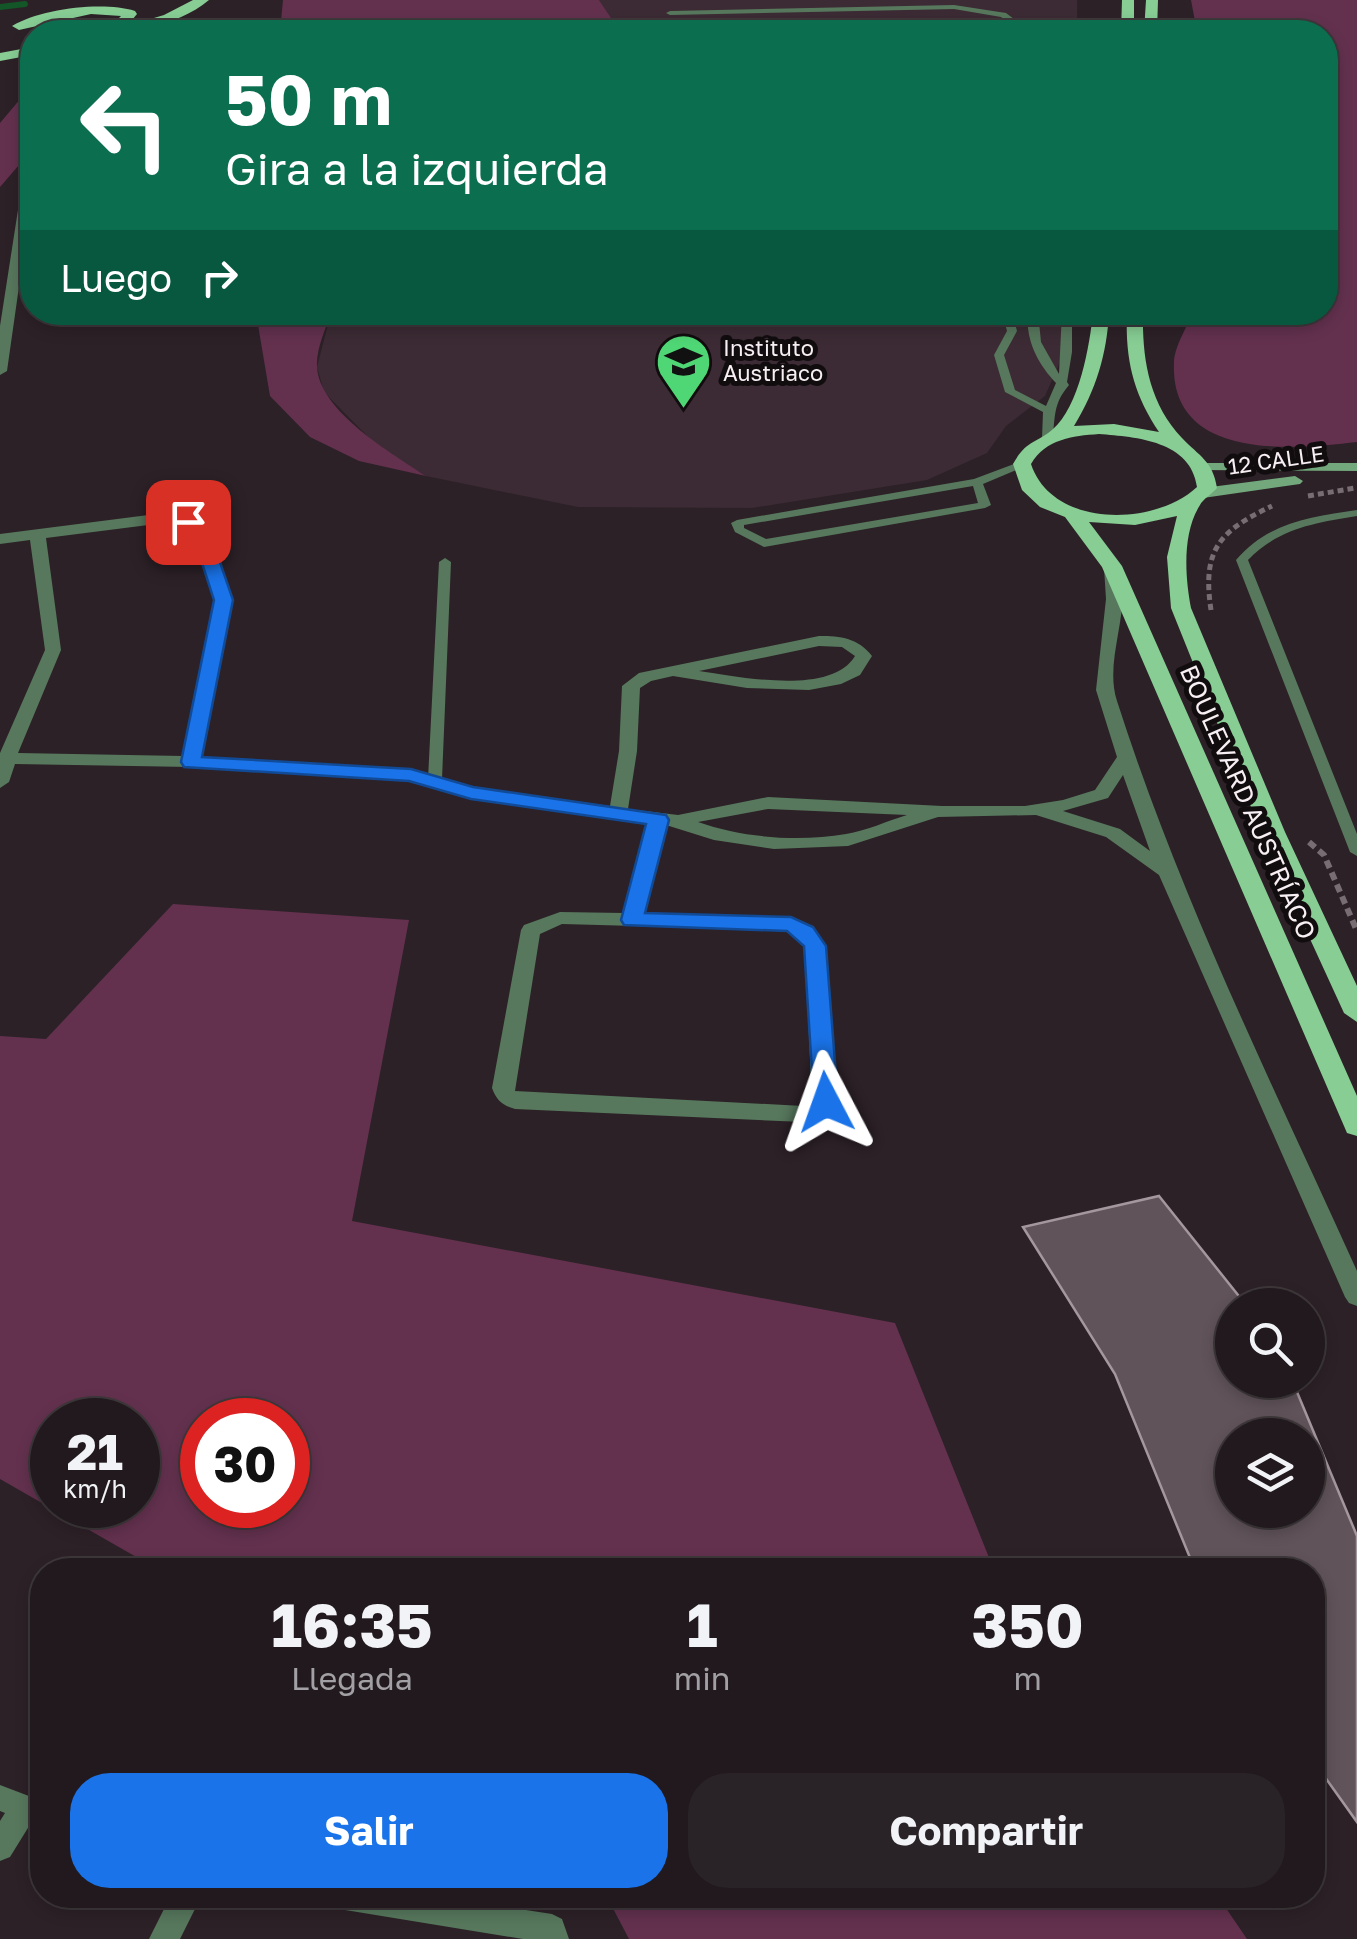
<!DOCTYPE html>
<html lang="es">
<meta charset="utf-8">
<style>
body{margin:0;font-family:"Golos Text",sans-serif;background:#292226;color:#f1f3f6;height:100vh;display:flex;flex-direction:column;font-size:38px;white-space:nowrap}
*{box-sizing:border-box;margin:0}
p{font-size:32px;color:#a2a0a4}
.icon{flex:none;width:55px;height:55px;fill:none;stroke:currentColor;stroke-width:2;stroke-linecap:round;stroke-linejoin:round}
.map{position:relative;flex:1;overflow:hidden}
.side{position:absolute;left:30px;top:1558px;width:1295px;height:350px;display:flex;flex-direction:column;background:#21191d;border-radius:40px;box-shadow:0 5px 15px #0003,0 0 0 2px #3e383b}
.side>*{flex:none}
.banner{position:absolute;left:20px;top:20px;width:1318px;height:305px;border-radius:40px;box-shadow:0 5px 15px #0003,0 0 0 2px #3e383b;background:#0b6e4f;color:#fff;overflow:hidden}
.buttons{position:absolute;left:1215px;top:1288px;display:grid;gap:20px}
.buttons a{display:grid;place-items:center;width:110px;height:110px;border-radius:50%;background:#21191d;box-shadow:0 5px 15px #0003,0 0 0 2px #3e383b;font-size:50px}
.speed{position:absolute;left:30px;top:1398px;display:flex;gap:20px;font-size:50px;font-weight:700;text-align:center}
.speed>*{display:grid;place-content:center;width:130px;height:130px;border-radius:50%;background:#21191d;box-shadow:0 5px 15px #0003,0 0 0 2px #3e383b;line-height:1}
.speed small{font-size:25px;font-weight:400}
.speed .limit{border:15px solid #d22;background:#fff;color:#111}
.pin{position:absolute;display:grid;place-items:center;width:85px;height:85px;color:#fff;margin:-42px;border-radius:20px;box-shadow:0 5px 15px #0006}
.me{position:absolute;width:110px;margin:-55px;rotate:356deg;stroke-linejoin:round;filter:drop-shadow(0 0 8px #0008)}
.turn{display:flex;align-items:center;gap:35px;height:210px;padding:0 40px;font-size:45px}
.turn .icon{width:130px;height:130px;stroke-width:2.5}
.turn b{display:block;font-size:70px;line-height:85px}
.then{display:flex;align-items:center;height:95px;padding:0 40px;background:#0003;gap:20px;font-size:38px}
.eta{display:flex;justify-content:space-evenly;align-items:center;height:170px;text-align:center}
.eta b{font-size:60px;font-weight:700;line-height:70px}
.action{display:flex;gap:20px;margin-top:auto;padding:20px 40px}
.action a{flex:1;height:115px;border-radius:40px;background:#1a73e8;color:#fff;font-size:40px;font-weight:700;line-height:115px;text-align:center}
.action a+a{background:#292226;color:#f1f3f6}
.map>svg:first-child{display:block}
.built{fill:#3c2b34}
.green{fill:#63314e;fill-rule:evenodd}
.lines{fill:none;stroke-linecap:round;stroke-linejoin:round}
.stream{stroke:#135628;stroke-width:6}
.building{fill:#60535a;stroke:#a5979e;stroke-width:2.5;fill-rule:evenodd}
.path-far1{stroke:#776d72;stroke-width:5;stroke-dasharray:6 4;stroke-linecap:butt}
.path{stroke:#776d72;stroke-width:6;stroke-dasharray:8 5;stroke-linecap:butt}
.lane{fill:#57785d;fill-rule:evenodd}
.street{fill:#57785d;fill-rule:evenodd}
.secondary{fill:#72a87c;fill-rule:evenodd}
.primary{fill:#87cd94;fill-rule:evenodd}
.route{fill:#1a73e8;stroke:#114b97;stroke-width:2.5}
.labels{text-anchor:middle;stroke-width:10;stroke-linejoin:round;paint-order:stroke}
.far-poi-label{font-size:22px;fill:#f7eff3;stroke:#110d0f;text-anchor:start}
.far-street-label{font-size:22px;fill:#f7eff3;stroke:#110d0f}
.street-label{font-size:25px;fill:#f7eff3;stroke:#110d0f}
</style>
<div class="map">
<svg width="1357" height="1939" viewBox="0 0 1357 1939">
<rect width="100%" height="100%" fill="#2c2127"/>
<path class="built" d="M 599,0 L 1077,0 L 1077,32 L 563,32 L 614,24 Z
M 331,313 L 1074,313 L 1068,344 L 1045,396 L 1006,426 L 987,453 L 927,480 L 752,508 L 578,507 L 426,476 L 375,444 L 324,392 L 317,367 Z"/>
<path class="green" d="M 283,0 L 599,0 L 615,24 L 563,32 L 280,32 Z
M 1191,0 L 1357,0 L 1357,442 C 1291,450 1170,460 1174,363 C 1174,347 1187,327 1193,313 L 1325,312 L 1325,32 L 1197,32 Z
M 32,85 L 32,150 L 0,187 L 0,123 Z
M 256,313 L 331,313 C 326,328 316,349 317,366 C 318,411 393,454 426,476 L 359,461 L 310,437 L 270,396 Z
M 173,904 L 409,920 L 352,1221 L 895,1323 L 994,1570 L 159,1570 L 0,1479 L 0,1036 L 46,1039 ZM 138,1420 L 138,1505 L 52,1505 L 52,1420 ZM 288,1420 L 288,1505 L 202,1505 L 202,1420 Z
M 606,1895 L 1217,1895 L 1247,1939 L 629,1939 Z"/>
<g class="lines">
<path class="stream" d="M 0,7 L 25,4"/>
</g>
<path class="building" d="M 1159,1196 L 1246,1305 L 1232,1305 L 1232,1380 L 1292,1380 L 1357,1536 L 1357,1822 L 1312,1759 L 1312,1570 L 1195,1570 L 1115,1374 L 1023,1227 ZM 1232,1435 L 1308,1435 L 1308,1510 L 1232,1510 Z"/>
<g class="lines">
<path class="path-far1" d="M 1308,496 L 1355,488
M 1211,610 C 1202,550 1219,531 1272,506"/>
<path class="path" d="M 1309,842 L 1324,855 L 1357,931"/>
<path class="lane" d="M 954,5 L 1006,13 L 1031,32 L 1022,32 L 1001,17 L 954,9 L 670,15 L 666,13 L 670,11 Z
M 1002,312 L 1012,312 L 1017,331 L 1004,355 L 1015,390 L 1046,406 L 1056,383 C 1038,364 1025,340 1028,312 L 1038,312 L 1041,342 L 1059,374 L 1062,312 L 1072,312 L 1072,352 L 1067,382 L 1069,385 C 1052,405 1056,417 1052,440 L 1048,441 L 1042,438 L 1043,412 L 1005,392 L 994,355 L 1007,331 Z
M 1022,461 L 1026,462 L 1026,466 L 983,484 L 991,505 L 985,508 L 764,547 L 735,532 L 731,523 L 737,520 L 974,479 ZM 973,486 L 978,503 L 766,539 L 744,528 L 744,525 Z
M 1357,510 L 1357,516 C 1315,523 1279,528 1248,560 L 1357,834 L 1357,856 L 1350,852 L 1236,560 C 1268,522 1311,517 1357,510 Z
M 445,558 L 451,562 L 442,779 L 435,783 L 428,779 L 439,562 Z"/>
<path class="street" d="M 28,180 L 32,182 L 32,195 L 7,371 L 0,375 L 0,326 L 22,184 Z
M 164,513 L 182,515 L 206,527 L 232,600 L 201,757 L 411,770 L 473,788 L 610,806 L 619,751 L 622,686 L 639,673 L 819,636 C 841,636 858,638 872,656 L 860,675 L 841,684 L 809,690 L 747,688 L 673,676 L 651,681 L 640,688 L 637,751 L 628,809 L 678,815 L 768,797 L 942,806 L 1025,806 L 1063,800 L 1095,790 L 1117,757 L 1096,690 L 1106,599 L 1104,568 L 1106,565 L 1118,565 C 1134,608 1103,658 1117,701 C 1180,898 1272,1083 1357,1271 L 1357,1306 L 1349,1303 L 1345,1297 L 1159,875 L 1106,837 L 1036,815 L 938,817 L 848,846 L 774,849 L 714,840 L 666,825 L 643,914 L 791,918 L 812,927 L 825,946 L 834,1108 L 831,1113 L 803,1122 L 515,1109 C 502,1105 497,1101 492,1088 L 521,930 L 524,925 L 560,912 L 624,913 L 648,823 L 471,799 L 410,780 L 191,767 L 15,764 L 9,782 L 0,788 L 0,753 L 45,650 L 30,540 L 0,544 L 0,534 ZM 164,523 L 174,523 L 193,533 L 216,600 L 183,756 L 18,753 L 61,650 L 46,538 ZM 819,646 L 842,647 L 855,656 C 831,696 740,677 699,671 ZM 1123,775 L 1150,851 L 1120,829 L 1063,811 L 1108,798 ZM 768,809 L 907,815 C 887,821 866,831 846,834 C 799,842 743,838 698,822 ZM 562,924 L 787,930 L 798,937 L 805,947 L 812,1104 L 803,1106 L 515,1091 L 540,934 Z
M 0,1785 L 42,1801 L 42,1827 L 31,1823 L 10,1857 L 0,1861 L 0,1821 L 5,1813 L 0,1811 Z
M 171,1895 L 202,1895 L 180,1939 L 149,1939 Z
M 324,1895 L 429,1895 L 552,1914 L 562,1919 L 569,1939 L 523,1939 L 339,1909 L 329,1905 Z"/>
<path class="secondary" d="M 1203,463 L 1357,463 L 1357,471 L 1198,470 L 1198,464 Z
M 1295,476 L 1303,481 L 1300,484 L 1203,498 L 1195,493 L 1203,488 Z"/>
<path class="primary" d="M 193,0 L 209,0 C 175,28 130,32 90,32 L 115,22 L 121,16 L 91,14 L 19,30 L 12,26 C 41,9 102,1 135,11 L 137,14 L 127,26 L 164,15 Z
M 1122,0 L 1134,0 L 1134,32 L 1121,32 Z
M 1146,0 L 1158,0 L 1157,32 L 1144,32 Z
M 32,47 L 32,55 L 0,61 L 0,53 Z
M 1093,312 L 1109,312 C 1107,354 1096,390 1074,426 L 1114,424 L 1159,432 C 1133,393 1125,359 1127,312 L 1143,312 C 1142,359 1149,403 1182,438 C 1199,456 1213,461 1217,488 C 1212,494 1203,499 1200,505 C 1182,533 1185,577 1191,608 L 1285,832 L 1357,986 L 1357,1022 L 1344,1013 L 1261,832 L 1171,608 L 1167,557 L 1177,516 L 1135,525 L 1089,522 L 1122,566 L 1357,1096 L 1357,1136 L 1347,1133 L 1344,1126 L 1102,567 L 1065,517 L 1040,507 L 1022,490 L 1013,464 C 1027,439 1036,444 1053,429 C 1079,407 1090,345 1093,312 ZM 1099,434 C 1137,437 1191,441 1197,487 C 1154,527 1052,528 1031,464 C 1046,439 1072,436 1099,434 Z"/>
</g>
<path class="route" d="M 188,517 L 209,530 L 233,600 L 202,757 L 411,769 L 473,787 L 666,815 L 669,820 L 645,913 L 791,917 L 813,927 L 826,946 L 838,1102 L 834,1108 L 817,1108 L 814,1102 L 804,946 L 787,931 L 624,925 L 621,920 L 646,824 L 471,799 L 409,781 L 184,767 L 181,762 L 214,600 L 192,532 L 179,522 Z"/>
<defs>
<symbol id="school-pin" viewBox="-11 -11 22 30"><path d="M0 17L-7.5 6A9.5 9.5 0 1 1 7.5 6Z" fill="#4fd675" stroke="#110d0f"/><path d="M0-5L7-2L0 1L-7-2ZM-4 1L0 2.5L4 1V4Q0 6-4 4Z" fill="#111"/></symbol>
</defs>
<g fill-rule="evenodd">
<use href="#school-pin" x="652" y="330" width="63" height="86"/>
</g>
<g class="labels">
<g class="far-poi-label">
<text x="723" y="356">Instituto<tspan x="723" dy="25">Austriaco</tspan></text>
</g>
<g class="far-street-label">
<text transform="translate(1276 460) rotate(-8)" y="8">12 CALLE</text>
</g>
<g class="street-label">
<text transform="translate(1248 802) rotate(66)" y="9">BOULEVARD AUSTRÍACO</text>
</g>
</g>
</svg>
<div class="buttons">
<a><svg class="icon" aria-label="search" viewBox="0 0 24 24"><circle cx="10" cy="10" r="6"/><path d="M15 15l6 6"/></svg></a>
<a><svg class="icon" aria-label="layers" viewBox="0 0 24 24"><path d="M12 4l9 5-9 5-9-5zM3 14l9 5 9-5"/></svg></a>
</div>
<div class="speed"><div>21<small>km/h</small></div><div class="limit">30</div></div>
<div class="pin" style="left:188px;top:522px;background:#d93025"><svg class="icon" aria-label="arrive" viewBox="0 0 24 24"><path d="M6 21V4h12l-3 4 3 4H6"/></svg></div>
<svg class="me" style="left:826px;top:1102px" viewBox="-20 -20 40 40"><path d="M0-17L14 15 0 8-14 15z" fill="#1a73e8" stroke="#fff" stroke-width="4"/></svg>
<div class="banner">
<div class="turn"><svg class="icon" aria-label="left" viewBox="0 0 24 24"><path d="M17 20v-9H6M10 6l-5 5 5 5"/></svg><div><b>50 m</b>Gira a la izquierda</div></div>
<div class="then">Luego<svg class="icon" aria-label="right" viewBox="0 0 24 24"><path d="M7 20v-9h11M14 6l5 5-5 5"/></svg></div>
</div>
<section class="side">
<div class="eta">
<div><b>16:35</b><p>Llegada</p></div>
<div><b>1</b><p>min</p></div>
<div><b>350</b><p>m</p></div>
</div>
<div class="action"><a>Salir</a><a>Compartir</a></div>
</section>
</div>
